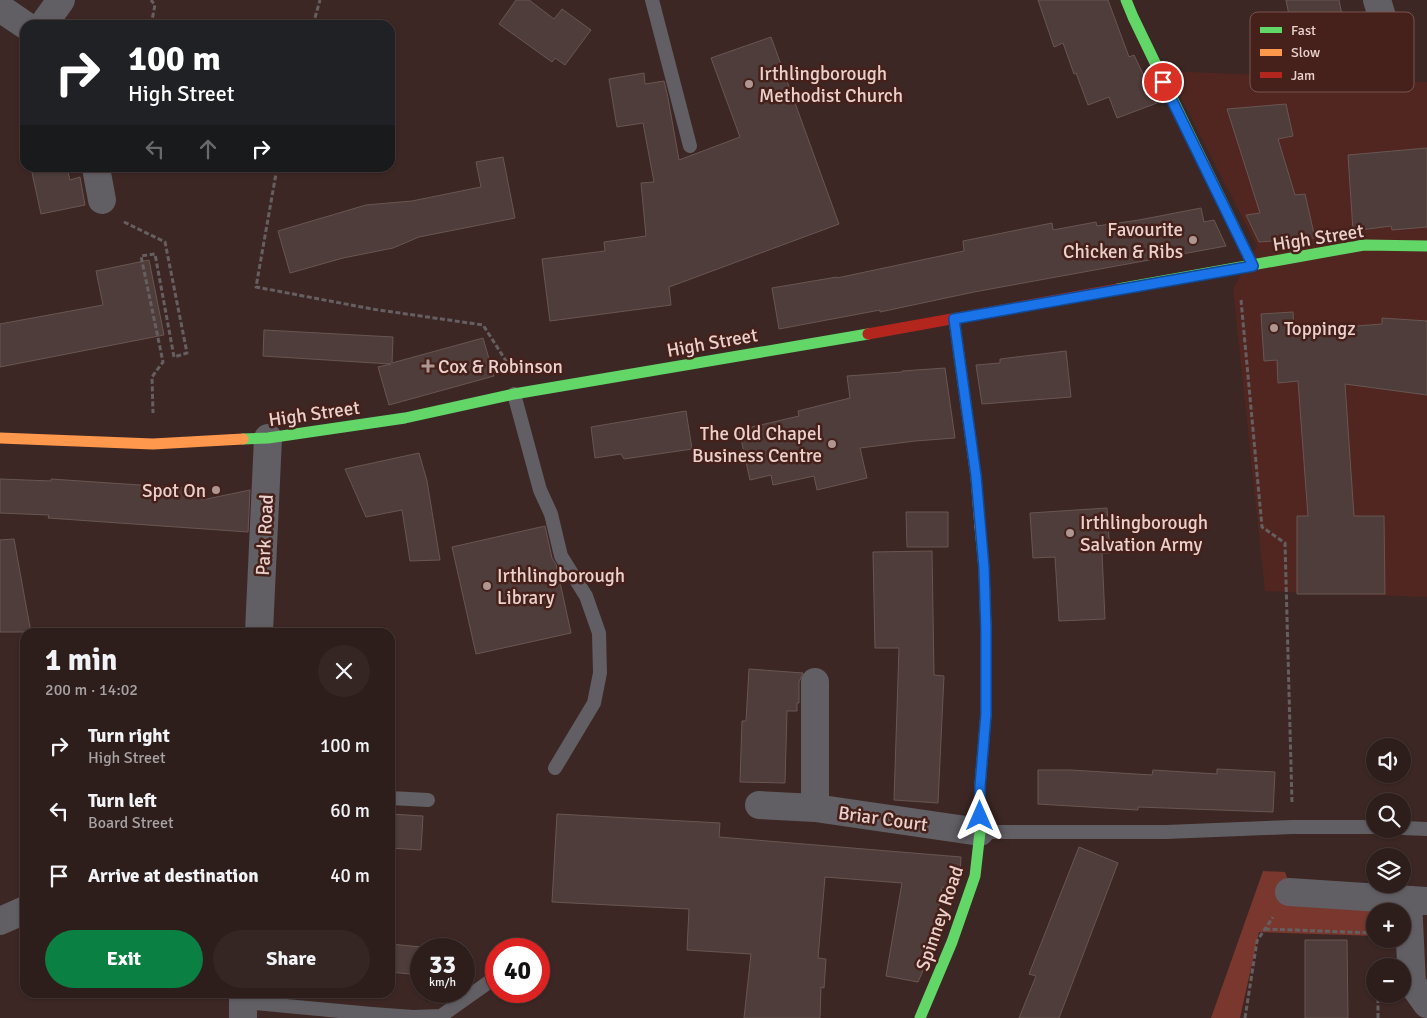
<!DOCTYPE html>
<meta charset="utf-8">
<style>
body{margin:0;font-family:Signika,sans-serif;background:#352624;color:#f1f3f6;height:100vh;display:flex;flex-direction:column;font-size:19px;white-space:nowrap}
*{box-sizing:border-box;margin:0}
p{font-size:16px;color:#a7a2a3}
.icon{flex:none;width:28px;height:28px;fill:none;stroke:currentColor;stroke-width:2;stroke-linecap:round;stroke-linejoin:round}
.map{position:relative;flex:1;overflow:hidden}
.sheet{position:absolute;left:20px;top:628px;width:375px;height:370px;display:flex;flex-direction:column;background:#2d1d1b;border-radius:15px;box-shadow:0 1px 4px #0004,0 0 0 1px #483b3a}
.sheet>*{flex:none}
.banner{position:absolute;left:20px;top:20px;width:375px;height:152px;border-radius:15px;box-shadow:0 1px 4px #0004,0 0 0 1px #483b3a;background:#202124;color:#fff;overflow:hidden}
.tools{position:absolute;left:1366px;top:738px;display:grid;gap:10px}
.tools a{display:grid;place-items:center;width:45px;height:45px;border-radius:50%;background:#2d1d1b;box-shadow:0 1px 4px #0004,0 0 0 1px #483b3a;font-size:25px}
.speed{position:absolute;left:410px;top:938px;display:flex;gap:10px;font-size:25px;font-weight:700;text-align:center}
.speed>*{display:grid;place-content:center;width:65px;height:65px;border-radius:50%;background:#2d1d1b;box-shadow:0 1px 4px #0004,0 0 0 1px #483b3a;line-height:1}
.speed small{font-size:12px;font-weight:400}
.speed .limit{border:8px solid #d22;background:#fff;color:#111}
.pin{position:absolute;display:grid;place-items:center;width:42px;height:42px;color:#fff;margin:-21px;border:2px solid #fff;border-radius:50%;box-shadow:0 1px 5px #0007}
.me{position:absolute;width:55px;margin:-28px;rotate:0deg;stroke-linejoin:round;filter:drop-shadow(0 0 4px #0008)}
.turn{display:flex;align-items:center;gap:18px;height:105px;padding:0 25px;font-size:22px}
.turn .icon{width:65px;height:65px;stroke-width:2.5}
.turn b{display:block;font-size:35px;line-height:42px}
.lanes{display:flex;align-items:center;height:48px;padding:0 25px;background:#0003;justify-content:center;gap:25px;direction:ltr}
.lanes .off{opacity:.35}
.round{display:grid;place-items:center;flex:none;width:52px;height:52px;border-radius:26px;background:#352624}
.overview{display:flex;align-items:center;justify-content:space-between;height:85px;padding:0 25px}
h1{font-size:30px;font-weight:800;line-height:38px}
.action{display:flex;gap:10px;margin-top:auto;padding:10px 25px}
.action a{flex:1;height:58px;border-radius:30px;background:#0b8043;color:#fff;font-size:20px;font-weight:800;line-height:58px;text-align:center}
.action a+a{background:#352624;color:#f1f3f6}
ul{padding:0;list-style:none}
li{display:flex;align-items:center;gap:15px;height:65px;padding:0 25px}
li div{flex:1}
li b{display:block;font-size:19px}
li em{font-style:normal}
.map>svg:first-child{display:block}
.built{fill:#512620}
.green{fill:#79372e}
.building{fill:#4e3d3a;stroke:#695653}
.lines{fill:none;stroke-linecap:round;stroke-linejoin:round}
.path{stroke:#665f61;stroke-width:3;stroke-dasharray:5 2.5;stroke-linecap:butt}
.lane{stroke:#615f64;stroke-width:14}
.street{stroke:#615f64;stroke-width:28}
.fast{stroke:#63d668;stroke-width:11}
.slow{stroke:#ff974d;stroke-width:11}
.jam{stroke:#b3261e;stroke-width:11}
.route-casing{stroke:#114b97;stroke-width:12}
.route{stroke:#1a73e8;stroke-width:9}
.poi-dot{fill:#ae9691;stroke:#46201a;stroke-width:2}
.labels{text-anchor:middle;stroke-width:5;stroke-linejoin:round;paint-order:stroke}
.poi-label{font-size:19px;fill:#ebd1cc;stroke:#46201a;text-anchor:start}
.street-label{font-size:19px;fill:#ebd1cc;stroke:#46201a}
.key{fill:#46201a;stroke:#78554f;stroke-width:1}
.key-label{font-size:14px;fill:#ebd1cc}
</style>
<div class="map">
<svg width="1427" height="1018" viewBox="0 0 1427 1018">
<rect width="100%" height="100%" fill="#3c2724"/>
<path class="built" d="M 1167,71 L 1427,82 L 1427,597 L 1265,591 L 1233,289 L 1257,246 Z"/>
<path class="green" d="M 1263,871 L 1285,872 L 1297,904 L 1375,911 L 1375,936 L 1259,932 L 1240,1018 L 1211,1018 Z"/>
<path class="building" d="M 516,0 L 529,0 L 554,19 L 562,9 L 591,30 L 565,65 L 555,58 L 552,62 L 499,24 Z
M 1038,0 L 1108,0 L 1129,57 L 1134,55 L 1157,103 L 1117,118 L 1109,97 L 1088,105 L 1076,73 L 1074,74 L 1063,43 L 1054,47 Z
M 1286,0 L 1339,0 L 1345,30 L 1294,40 Z
M 771,37 L 839,224 L 669,287 L 671,305 L 550,321 L 542,259 L 605,251 L 604,242 L 646,236 L 641,183 L 654,182 L 643,123 L 617,127 L 609,79 L 644,73 L 645,84 L 664,81 L 668,98 L 679,160 L 740,137 L 711,58 Z
M 1286,104 L 1293,136 L 1278,139 L 1295,195 L 1305,194 L 1315,238 L 1259,242 L 1246,215 L 1260,213 L 1227,109 Z
M 1427,148 L 1427,227 L 1392,230 L 1391,226 L 1353,231 L 1348,155 Z
M 503,157 L 515,218 L 419,237 L 393,248 L 343,258 L 290,273 L 278,231 L 366,205 L 412,201 L 481,187 L 476,162 Z
M 31,168 L 67,168 L 70,180 L 80,177 L 85,205 L 41,214 Z
M 1201,208 L 1204,222 L 1214,220 L 1226,246 L 974,292 L 880,312 L 880,310 L 779,329 L 772,288 L 837,277 L 837,278 L 964,251 L 963,241 L 1052,223 L 1053,230 L 1096,222 L 1097,226 L 1139,220 Z
M 149,260 L 164,335 L 0,367 L 0,324 L 103,305 L 96,271 Z
M 1293,312 L 1294,331 L 1382,324 L 1382,318 L 1427,321 L 1427,395 L 1345,384 L 1354,516 L 1384,516 L 1385,594 L 1297,594 L 1297,516 L 1308,516 L 1298,381 L 1278,383 L 1277,360 L 1264,361 L 1261,314 Z
M 264,330 L 393,337 L 392,363 L 483,338 L 494,376 L 389,405 L 378,367 L 391,364 L 263,356 Z
M 1066,351 L 1071,397 L 982,404 L 976,365 L 1000,363 L 1000,359 Z
M 945,368 L 955,438 L 915,441 L 860,448 L 867,478 L 817,490 L 814,476 L 773,485 L 771,475 L 750,480 L 739,430 L 799,416 L 798,411 L 850,398 L 847,376 L 902,372 L 902,371 Z
M 686,411 L 692,449 L 624,459 L 621,454 L 595,458 L 591,427 Z
M 419,453 L 427,481 L 440,560 L 410,561 L 402,510 L 366,517 L 345,469 Z
M 0,479 L 51,481 L 51,479 L 199,489 L 202,500 L 250,490 L 248,532 L 48,518 L 49,515 L 0,513 Z
M 1107,508 L 1110,553 L 1102,553 L 1105,619 L 1059,621 L 1055,557 L 1033,558 L 1030,513 Z
M 906,512 L 948,512 L 948,547 L 907,547 Z
M 545,526 L 552,558 L 556,564 L 571,633 L 476,654 L 452,547 Z
M 14,539 L 27,611 L 31,632 L 0,632 L 0,540 Z
M 932,551 L 934,675 L 944,676 L 938,803 L 894,800 L 899,648 L 875,648 L 873,552 Z
M 749,669 L 803,673 L 799,682 L 799,703 L 797,703 L 797,711 L 787,711 L 785,783 L 740,782 L 742,721 L 746,721 Z
M 1217,769 L 1275,772 L 1273,812 L 1138,807 L 1138,810 L 1038,804 L 1038,770 L 1071,770 L 1152,775 L 1153,770 L 1217,774 Z
M 390,814 L 423,816 L 421,850 L 390,848 Z
M 557,814 L 720,823 L 719,837 L 961,857 L 960,872 L 954,888 L 942,887 L 931,952 L 918,982 L 886,976 L 902,883 L 825,877 L 818,958 L 826,959 L 824,988 L 821,987 L 820,1018 L 744,1018 L 751,954 L 687,950 L 689,909 L 552,902 Z
M 1079,847 L 1118,863 L 1059,1018 L 1019,1018 L 1036,976 L 1029,974 Z
M 1305,940 L 1347,940 L 1348,1018 L 1305,1018 Z
M 390,944 L 421,947 L 421,975 L 390,972 Z"/>
<g class="lines">
<path class="path" d="M 151,25 L 155,5 L 151,0
M 313,25 L 320,0
M 277,168 L 256,287 L 372,309 L 483,325 L 508,364
M 124,222 L 165,242 L 187,353 L 174,357 L 155,254 L 141,256 L 163,362 L 152,377 L 153,413
M 1241,300 L 1262,527 L 1285,543 L 1292,803
M 1265,929 L 1375,933
M 1245,1018 L 1257,941 L 1273,917
M 1378,1018 L 1378,994"/>
<path class="lane" d="M 652,0 L 690,146
M 514,394 L 540,490 L 551,514 L 561,556 L 586,596 L 599,633 L 600,673 L 594,703 L 555,768
M 390,798 L 428,800
M 1402,828 L 1427,829
M 980,832 L 1166,832 L 1292,827 L 1375,827
M 243,1002 L 372,1014 L 413,1017 L 441,1016 L 496,977"/>
<path class="street" d="M 0,8 L 25,25
M 43,25 L 61,0
M 1317,66 L 1390,43 L 1377,0
M 96,168 L 102,200
M 259,632 L 268,438
M 815,682 L 815,808
M 759,805 L 815,808 L 980,832
M 1289,892 L 1427,901
M 1408,901 L 1412,983 L 1427,1004
M 0,921 L 25,910
M 243,1018 L 243,992"/>
<path class="fast" d="M 1126,0 L 1133,17 L 1253,266
M 1118,289 L 1364,245 L 1427,246
M 243,439 L 268,438 L 405,418 L 514,394 L 868,334
M 920,1018 L 952,942 L 975,876 L 980,832 L 980,785 L 986,714 L 986,631 L 984,568 L 980,527"/>
<path class="slow" d="M 954,319 L 976,477 L 980,527
M 0,438 L 153,444 L 243,439"/>
<path class="jam" d="M 868,334 L 1118,289"/>
</g>
<g class="lines">
<defs>
<path id="route" d="M 980,816 L 980,786 L 986,714 L 986,631 L 984,568 L 976,476 L 954,319 L 1253,266 L 1163,82"/>
</defs>
<use href="#route" class="route-casing"/>
<use href="#route" class="route"/>
</g>
<g class="poi-dot">
<circle cx="749" cy="84" r="5"/>
<circle cx="1193" cy="240" r="5"/>
<circle cx="1274" cy="328" r="5"/>
<path d="M425.5 358.5h5v5h5v5h-5v5h-5v-5h-5v-5h5z"/>
<circle cx="832" cy="444" r="5"/>
<circle cx="216" cy="490" r="5"/>
<circle cx="1070" cy="533" r="5"/>
<circle cx="487" cy="586" r="5"/>
</g>
<g class="labels">
<g class="poi-label">
<text x="759" y="80">Irthlingborough<tspan x="759" dy="22">Methodist Church</tspan></text>
<text x="1183" y="236" text-anchor="end">Favourite<tspan x="1183" dy="22">Chicken &amp; Ribs</tspan></text>
<text x="1284" y="335">Toppingz</text>
<text x="438" y="373">Cox &amp; Robinson</text>
<text x="822" y="440" text-anchor="end">The Old Chapel<tspan x="822" dy="22">Business Centre</tspan></text>
<text x="206" y="497" text-anchor="end">Spot On</text>
<text x="1080" y="529">Irthlingborough<tspan x="1080" dy="22">Salvation Army</tspan></text>
<text x="497" y="582">Irthlingborough<tspan x="497" dy="22">Library</tspan></text>
</g>
<g class="street-label">
<text transform="translate(1318 237) rotate(-9)" y="7">High Street</text>
<text transform="translate(712 342) rotate(-10)" y="7">High Street</text>
<text transform="translate(314 413) rotate(-8)" y="7">High Street</text>
<text transform="translate(264 535) rotate(-87)" y="7">Park Road</text>
<text transform="translate(883 818) rotate(8)" y="7">Briar Court</text>
<text transform="translate(939 918) rotate(-71)" y="7">Spinney Road</text>
</g>
</g>
<rect x="1250" y="12" width="164" height="80" rx="8" class="key"/>
<rect x="1260" y="27" width="22" height="6" fill="#63d668"/>
<rect x="1260" y="49" width="22" height="7" fill="#ff974d"/>
<rect x="1260" y="72" width="22" height="6" fill="#b3261e"/>
<g class="key-label">
<text x="1291" y="35">Fast</text>
<text x="1291" y="57">Slow</text>
<text x="1291" y="80">Jam</text>
</g>
</svg>
<div class="tools">
<a><svg class="icon" aria-label="sound" viewBox="0 0 24 24"><path d="M4 9h4l5-4v14l-5-4H4zM17 9q2 3 0 6"/></svg></a>
<a><svg class="icon" aria-label="search" viewBox="0 0 24 24"><circle cx="10" cy="10" r="6"/><path d="M15 15l6 6"/></svg></a>
<a><svg class="icon" aria-label="layers" viewBox="0 0 24 24"><path d="M12 4l9 5-9 5-9-5zM3 14l9 5 9-5"/></svg></a>
<a>+</a>
<a>−</a>
</div>
<div class="speed"><div>33<small>km/h</small></div><div class="limit">40</div></div>
<div class="pin" style="left:1163px;top:82px;background:#d93025"><svg class="icon" aria-label="arrive" viewBox="0 0 24 24"><path d="M6 21V4h12l-3 4 3 4H6"/></svg></div>
<svg class="me" style="left:980px;top:816px" viewBox="-20 -20 40 40"><path d="M0-17L14 15 0 8-14 15z" fill="#1a73e8" stroke="#fff" stroke-width="4"/></svg>
<div class="banner">
<div class="turn"><svg class="icon" aria-label="right" viewBox="0 0 24 24"><path d="M7 20v-9h11M14 6l5 5-5 5"/></svg><div><b>100 m</b>High Street</div></div>
<div class="lanes"><svg class="icon off" aria-label="left" viewBox="0 0 24 24"><path d="M17 20v-9H6M10 6l-5 5 5 5"/></svg><svg class="icon off" aria-label="ahead" viewBox="0 0 24 24"><path d="M12 20V5M6 11l6-6 6 6"/></svg><svg class="icon" aria-label="right" viewBox="0 0 24 24"><path d="M7 20v-9h11M14 6l5 5-5 5"/></svg></div>
</div>
<section class="sheet">
<div class="overview"><div><h1>1 min</h1><p>200 m · 14:02</p></div><a class="round"><svg class="icon" aria-label="close" viewBox="0 0 24 24"><path d="M6 6l12 12M18 6L6 18"/></svg></a></div>
<ul>
<li><svg class="icon" aria-label="right" viewBox="0 0 24 24"><path d="M7 20v-9h11M14 6l5 5-5 5"/></svg><div><b>Turn right</b><p>High Street</p></div><em>100 m</em></li>
<li><svg class="icon" aria-label="left" viewBox="0 0 24 24"><path d="M17 20v-9H6M10 6l-5 5 5 5"/></svg><div><b>Turn left</b><p>Board Street</p></div><em>60 m</em></li>
<li><svg class="icon" aria-label="arrive" viewBox="0 0 24 24"><path d="M6 21V4h12l-3 4 3 4H6"/></svg><div><b>Arrive at destination</b></div><em>40 m</em></li>
</ul>
<div class="action"><a>Exit</a><a>Share</a></div>
</section>
</div>
